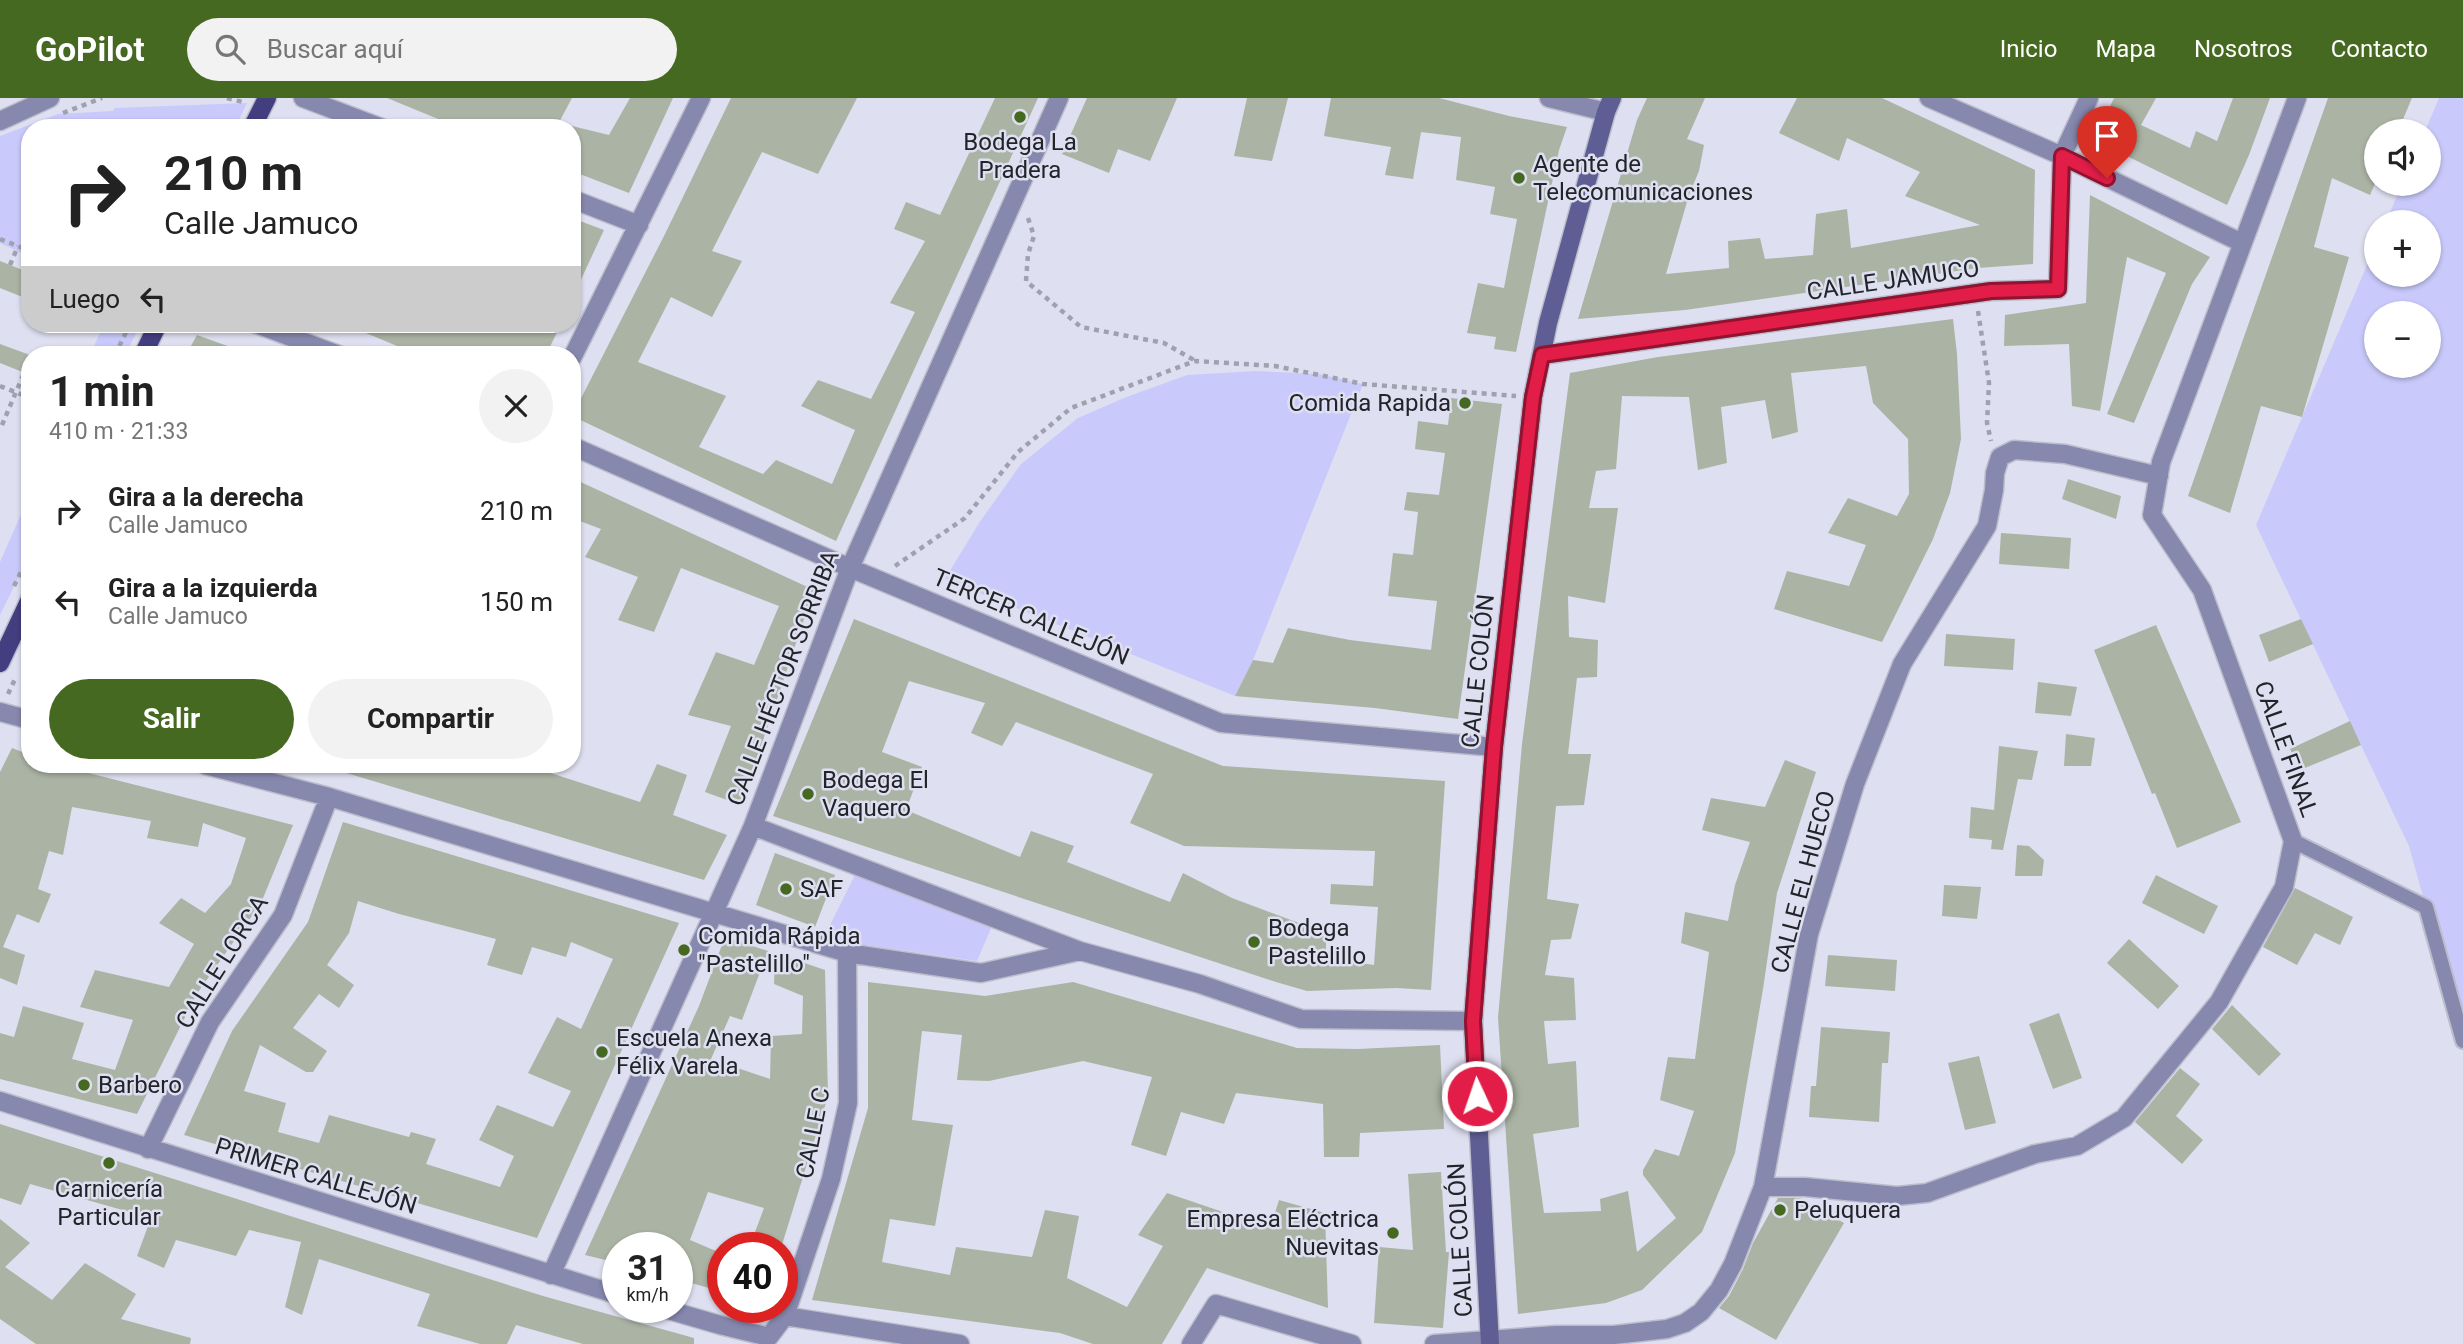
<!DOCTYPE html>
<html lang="es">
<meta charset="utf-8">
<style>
body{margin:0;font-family:Roboto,sans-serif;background:#f2f2f2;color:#222;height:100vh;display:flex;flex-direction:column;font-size:26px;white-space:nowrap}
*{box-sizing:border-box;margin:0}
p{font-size:23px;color:#767676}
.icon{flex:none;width:38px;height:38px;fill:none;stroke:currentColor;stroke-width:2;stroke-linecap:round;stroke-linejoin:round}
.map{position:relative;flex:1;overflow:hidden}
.panel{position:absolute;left:21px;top:248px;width:560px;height:427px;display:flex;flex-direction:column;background:#fff;border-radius:28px;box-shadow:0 2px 5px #0004}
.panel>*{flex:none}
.hud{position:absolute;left:21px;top:21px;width:560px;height:214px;border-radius:28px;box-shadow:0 2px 5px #0004;background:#fff;color:#222;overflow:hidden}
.controls{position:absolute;left:2364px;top:21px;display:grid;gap:14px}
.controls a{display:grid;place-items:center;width:77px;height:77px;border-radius:50%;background:#fff;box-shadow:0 2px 5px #0004;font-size:35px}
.speed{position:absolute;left:602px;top:1134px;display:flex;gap:14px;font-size:35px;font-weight:700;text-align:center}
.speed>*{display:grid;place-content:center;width:91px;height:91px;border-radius:50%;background:#fff;box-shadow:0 2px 5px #0004;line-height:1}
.speed small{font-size:18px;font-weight:400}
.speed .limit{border:10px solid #d22;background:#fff;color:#111}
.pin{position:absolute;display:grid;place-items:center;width:60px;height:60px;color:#fff;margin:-72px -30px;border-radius:50% 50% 50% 0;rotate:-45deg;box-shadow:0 0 7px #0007}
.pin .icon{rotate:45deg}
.me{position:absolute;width:77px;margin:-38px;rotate:357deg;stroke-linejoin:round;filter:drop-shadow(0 0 5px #0008)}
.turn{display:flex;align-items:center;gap:24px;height:147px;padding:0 28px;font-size:32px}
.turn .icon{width:91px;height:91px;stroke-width:2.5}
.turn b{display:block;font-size:49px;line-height:60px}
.then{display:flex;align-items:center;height:66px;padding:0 28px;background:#0003;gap:14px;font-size:26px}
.round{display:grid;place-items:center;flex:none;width:74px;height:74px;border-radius:37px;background:#f2f2f2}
.headline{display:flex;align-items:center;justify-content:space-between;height:119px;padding:0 28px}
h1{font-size:42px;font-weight:700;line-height:52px}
.primary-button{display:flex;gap:14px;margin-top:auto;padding:14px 28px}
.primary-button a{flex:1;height:80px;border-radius:42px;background:#466921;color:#fff;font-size:28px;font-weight:700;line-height:80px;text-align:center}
.primary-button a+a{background:#f2f2f2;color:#222}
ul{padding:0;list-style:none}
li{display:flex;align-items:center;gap:21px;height:91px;padding:0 28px}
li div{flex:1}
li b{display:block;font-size:26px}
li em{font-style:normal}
header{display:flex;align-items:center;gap:42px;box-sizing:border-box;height:98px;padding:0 35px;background:#466921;color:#fff}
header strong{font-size:33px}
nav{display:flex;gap:38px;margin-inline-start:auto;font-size:24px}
.search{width:490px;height:63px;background:#f2f2f2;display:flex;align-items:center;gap:18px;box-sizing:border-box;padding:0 24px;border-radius:38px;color:#767676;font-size:26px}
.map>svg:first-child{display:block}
.green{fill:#c9cafb;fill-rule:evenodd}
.building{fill:#abb4a4;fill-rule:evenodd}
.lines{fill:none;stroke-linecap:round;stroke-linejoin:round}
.lane-casing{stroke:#bcbdcc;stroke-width:18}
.street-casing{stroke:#bcbdcc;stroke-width:21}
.secondary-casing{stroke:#bcbdcc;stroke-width:21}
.primary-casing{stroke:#bcbdcc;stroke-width:21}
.path{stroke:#a0a1ae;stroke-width:4.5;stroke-dasharray:5 5;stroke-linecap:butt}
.lane{stroke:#8788ae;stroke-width:14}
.street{stroke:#8788ae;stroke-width:18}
.secondary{stroke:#5e5e94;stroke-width:18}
.primary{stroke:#433e80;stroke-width:18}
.route-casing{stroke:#92132f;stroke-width:18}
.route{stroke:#e11d48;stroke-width:12}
.poi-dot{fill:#466921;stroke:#dedff0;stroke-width:2.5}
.labels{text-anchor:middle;stroke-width:5;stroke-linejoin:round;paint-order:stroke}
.poi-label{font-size:24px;fill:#23242a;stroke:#dedff0;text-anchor:start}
.street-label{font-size:24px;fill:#23242a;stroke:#dedff0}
</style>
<header>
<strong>GoPilot</strong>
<div class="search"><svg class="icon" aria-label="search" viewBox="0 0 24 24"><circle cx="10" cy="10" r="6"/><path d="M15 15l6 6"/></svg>Buscar aquí</div>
<nav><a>Inicio</a><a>Mapa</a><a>Nosotros</a><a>Contacto</a></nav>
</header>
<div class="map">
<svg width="2463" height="1246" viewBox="0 0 2463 1246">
<rect width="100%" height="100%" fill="#dedff0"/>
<path class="green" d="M 2439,0 L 2463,0 L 2463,943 L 2409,748 L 2256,427 L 2376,146 L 2376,177 L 2429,177 L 2429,124 L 2386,124 L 2402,86 L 2429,86 L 2429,33 L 2425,33 ZM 2376,215 L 2429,215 L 2429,268 L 2376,268 Z
M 247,5 L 235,30 L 30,30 L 30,159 L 0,145 L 0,38 L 58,16 L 113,13 L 115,10 Z
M 104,226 L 141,226 L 125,257 L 90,257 Z
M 1256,273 L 1319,276 L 1363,286 L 1253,562 L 1235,598 L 945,481 L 979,425 L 1021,366 L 1078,320 L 1124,300 L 1187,277 Z
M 30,396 L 30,456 L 0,517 L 0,464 Z
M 856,775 L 992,828 L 977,863 L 852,845 L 825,837 Z"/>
<path class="building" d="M 387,0 L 572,0 L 556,30 L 460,30 Z
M 630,0 L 673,0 L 629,95 L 572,73 L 572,28 L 609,37 Z
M 731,0 L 857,0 L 818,76 L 762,54 L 712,153 L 742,163 L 712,219 L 671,199 L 638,264 L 726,298 L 699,349 L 763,376 L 776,362 L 832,386 L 855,332 L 801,308 L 818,282 L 871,301 L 915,214 L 890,205 L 925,143 L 894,131 L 906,104 L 940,117 L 995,0 L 1038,0 L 836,443 L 572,318 L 665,136 Z
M 1087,0 L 1177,0 L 1150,63 L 1118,51 L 1109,75 L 1062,56 Z
M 1247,0 L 1288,0 L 1272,63 L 1234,58 Z
M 1331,0 L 1439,0 L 1509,18 L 1567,29 L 1559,52 L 1516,254 L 1494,251 L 1496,239 L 1467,235 L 1478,185 L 1504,190 L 1517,121 L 1490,116 L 1495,89 L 1456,82 L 1461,39 L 1421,34 L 1413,81 L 1385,77 L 1391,49 L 1324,38 Z
M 1647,0 L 1705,0 L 1687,41 L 1704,47 L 1699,73 L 1689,97 L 1666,176 L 1729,170 L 1728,143 L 1760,140 L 1765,161 L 1813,157 L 1816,116 L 1847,111 L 1851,150 L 1980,127 L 1905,98 L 1920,74 L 1847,40 L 1839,63 L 1779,35 L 1797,0 L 1882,0 L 2035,72 L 2033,166 L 1978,170 L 1685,212 L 1578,221 L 1637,22 Z
M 2114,0 L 2156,0 L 2141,27 L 2190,50 L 2196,33 L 2217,43 L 2233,0 L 2270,0 L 2249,57 L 2227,107 L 2094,42 Z
M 2328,0 L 2412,0 L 2398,33 L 2376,33 L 2376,83 L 2370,97 L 2332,80 L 2314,149 L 2349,159 L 2302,319 L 2261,308 L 2230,415 L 2188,398 Z
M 2090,97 L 2210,159 L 2192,186 L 2134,325 L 2107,316 L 2166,175 L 2127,159 L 2100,313 L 2072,308 L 2069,246 L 2004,248 L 2005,217 L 2086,205 Z
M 572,120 L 604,132 L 572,201 Z
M 0,163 L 30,175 L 30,202 L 0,190 Z
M 1953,221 L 1957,256 L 1961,341 L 1950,395 L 1933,441 L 1882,544 L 1774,511 L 1787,473 L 1849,488 L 1866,447 L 1828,435 L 1848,400 L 1897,418 L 1909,396 L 1908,341 L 1873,305 L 1866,268 L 1791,275 L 1798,334 L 1772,341 L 1765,302 L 1721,309 L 1727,365 L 1698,372 L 1689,299 L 1622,298 L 1616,371 L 1596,373 L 1589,410 L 1618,410 L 1605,505 L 1568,498 L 1569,539 L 1598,542 L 1597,579 L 1577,580 L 1568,656 L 1591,656 L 1584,707 L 1556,708 L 1547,801 L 1579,806 L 1571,841 L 1551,842 L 1545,877 L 1574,880 L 1576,922 L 1544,923 L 1548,966 L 1576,963 L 1579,1029 L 1533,1036 L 1544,1115 L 1601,1113 L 1600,1101 L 1628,1093 L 1637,1154 L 1676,1120 L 1643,1077 L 1643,1072 L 1655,1051 L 1679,1058 L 1694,1013 L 1660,1002 L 1668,959 L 1695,961 L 1709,854 L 1681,845 L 1685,814 L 1728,823 L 1735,787 L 1750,744 L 1702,732 L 1711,700 L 1765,709 L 1785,662 L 1816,674 L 1777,795 L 1763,891 L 1735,1055 L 1702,1134 L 1642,1192 L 1606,1205 L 1518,1216 L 1498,920 L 1522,646 L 1570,275 L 1658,259 Z
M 344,226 L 561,226 L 546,257 L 419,257 Z
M 197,237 L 247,255 L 246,257 L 186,257 Z
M 0,246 L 30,257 L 30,277 L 0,265 Z
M 1451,300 L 1502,306 L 1458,621 L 1375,610 L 1235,598 L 1253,562 L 1273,565 L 1288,530 L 1350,542 L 1431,552 L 1437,503 L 1388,498 L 1393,455 L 1413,457 L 1418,414 L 1404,412 L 1407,394 L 1439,397 L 1445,355 L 1415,351 L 1418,323 L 1448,327 Z
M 572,380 L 814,492 L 741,707 L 705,694 L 731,628 L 688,617 L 716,554 L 754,567 L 779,508 L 681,470 L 654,534 L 618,522 L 638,479 L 585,459 L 601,431 L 572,420 Z
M 2068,381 L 2121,398 L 2116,421 L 2062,401 Z
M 2001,435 L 2071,440 L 2069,471 L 1999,466 Z
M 854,521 L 1223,668 L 1445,683 L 1431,892 L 1396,890 L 1307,893 L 1276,884 L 773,718 ZM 909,583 L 985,605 L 971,635 L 1002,648 L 1016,624 L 1153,676 L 1130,725 L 1184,748 L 1375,753 L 1373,788 L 1331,786 L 1330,806 L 1378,809 L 1374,867 L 1326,860 L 1326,832 L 1299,825 L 1232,800 L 1183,775 L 1170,804 L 1067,764 L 1074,748 L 1031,733 L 1020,759 L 906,712 L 922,669 L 882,654 Z
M 2301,521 L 2313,546 L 2269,564 L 2259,537 Z
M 2156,527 L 2241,724 L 2177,750 L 2155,695 L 2152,696 L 2094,552 Z
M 1946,536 L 2015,541 L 2013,572 L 1944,568 Z
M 2038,584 L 2077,589 L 2071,618 L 2035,615 Z
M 2350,623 L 2361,647 L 2300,672 L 2290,651 Z
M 2066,636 L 2095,640 L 2091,668 L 2064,668 Z
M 1999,648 L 2038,653 L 2032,682 L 2018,681 L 2003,752 L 1991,751 L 1992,742 L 1969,740 L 1971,709 L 1994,712 Z
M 12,650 L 30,657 L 30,667 L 57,667 L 293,727 L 261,805 L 196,897 L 137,1016 L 0,981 L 0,935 L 14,939 L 23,908 L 84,925 L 72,961 L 115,972 L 133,922 L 80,909 L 95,872 L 169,889 L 194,846 L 159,825 L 181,800 L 205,815 L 231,786 L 246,740 L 203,725 L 198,749 L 147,740 L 151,723 L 72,709 L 63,757 L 49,753 L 38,791 L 51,796 L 39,825 L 17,816 L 3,849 L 25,857 L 17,887 L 0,880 L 0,674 Z
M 657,666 L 687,677 L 673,717 L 727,737 L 704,782 L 333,671 L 333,667 L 526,667 L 640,704 Z
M 343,724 L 679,825 L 537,1140 L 184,1037 L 232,933 L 308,824 ZM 358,803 L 399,816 L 496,841 L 487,867 L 522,877 L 532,849 L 566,859 L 571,844 L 613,861 L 581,931 L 557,919 L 528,975 L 571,993 L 553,1029 L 497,1007 L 479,1042 L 514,1058 L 500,1089 L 426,1066 L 436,1041 L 411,1034 L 409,1039 L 329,1017 L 319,1045 L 278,1034 L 286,1005 L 244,993 L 260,947 L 306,974 L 313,974 L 327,953 L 293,930 L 319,896 L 339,910 L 354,887 L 327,867 L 349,835 Z
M 2017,747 L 2029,748 L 2044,762 L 2042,778 L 2015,778 Z
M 775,755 L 835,777 L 815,829 L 756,807 Z
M 2156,777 L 2218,808 L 2204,836 L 2142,805 Z
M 1944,787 L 1981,789 L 1977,821 L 1942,818 Z
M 2295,790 L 2353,819 L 2340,847 L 2315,835 L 2297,867 L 2263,849 Z
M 725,839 L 768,853 L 742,922 L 730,918 L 711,961 L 770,981 L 771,938 L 802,936 L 803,898 L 774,886 L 775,855 L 790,860 L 825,872 L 828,998 L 781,1150 L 749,1150 L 764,1110 L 708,1094 L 690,1142 L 723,1156 L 723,1194 L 677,1181 L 677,1150 L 618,1150 L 618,1165 L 585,1157 L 699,908 Z
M 2129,841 L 2179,888 L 2158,911 L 2107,865 Z
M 1828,857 L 1897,862 L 1895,893 L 1825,888 Z
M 868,884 L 985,898 L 1073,884 L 1297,950 L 1358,951 L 1440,947 L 1444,1031 L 1360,1035 L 1359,1059 L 1324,1059 L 1323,1006 L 1236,995 L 1224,1026 L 1181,1014 L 1166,1058 L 1131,1047 L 1152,979 L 1083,963 L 989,983 L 957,982 L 962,937 L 922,933 L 912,1022 L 953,1027 L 935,1128 L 890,1121 L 882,1164 L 950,1177 L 956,1149 L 1032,1159 L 1045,1112 L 1079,1118 L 1067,1180 L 1127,1209 L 1163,1148 L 1138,1137 L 1167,1095 L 1270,1130 L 1279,1102 L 1325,1115 L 1328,1210 L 1207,1170 L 1162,1246 L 1093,1246 L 1060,1235 L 812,1202 L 868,1010 Z
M 2232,907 L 2281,956 L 2259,978 L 2212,931 Z
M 2059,915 L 2082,980 L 2053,991 L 2029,926 Z
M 1821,929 L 1890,934 L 1888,965 L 1882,965 L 1879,1024 L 1809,1019 L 1811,988 L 1816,988 Z
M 1979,958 L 1996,1025 L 1965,1032 L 1948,965 Z
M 2180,970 L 2200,986 L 2176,1018 L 2203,1042 L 2182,1066 L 2135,1024 Z
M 0,1026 L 543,1198 L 694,1240 L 694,1246 L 583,1246 L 516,1227 L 507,1246 L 480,1246 L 417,1228 L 430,1196 L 319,1161 L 302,1217 L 285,1209 L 301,1144 L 249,1132 L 236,1158 L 176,1142 L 164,1170 L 137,1158 L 151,1120 L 30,1086 L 21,1107 L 0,1100 Z
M 1441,1074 L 1446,1154 L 1449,1154 L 1443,1230 L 1374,1225 L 1379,1149 L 1413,1152 L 1408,1076 Z
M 1778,1100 L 1800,1100 L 1844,1125 L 1776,1242 L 1719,1210 L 1729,1198 L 1743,1171 L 1753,1145 Z
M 0,1121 L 30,1145 L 5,1169 L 52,1202 L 85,1165 L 136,1196 L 121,1221 L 191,1240 L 190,1246 L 36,1246 L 0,1221 Z"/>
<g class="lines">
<defs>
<path id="lane" d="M 2293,743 L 2426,809 L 2463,943"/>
<path id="street" d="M 303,0 L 382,30
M 1549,0 L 1606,14
M 1929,0 L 2062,58 L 2242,145
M 0,23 L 50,0
M 572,101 L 639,127
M 256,226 L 339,257
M 1542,257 L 1991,193 L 2058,191 L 2062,58 L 2089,0
M 572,260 L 701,0
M 572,348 L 850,470 L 1221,625 L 1494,649
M 0,614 L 30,622
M 205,667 L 329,699 L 847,855 L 981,875 L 1080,853
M 753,728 L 1080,853 L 1200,886 L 1301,921 L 1473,923
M 0,1003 L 618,1197
M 148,1051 L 210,924 L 283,817 L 329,699
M 1763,1089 L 1805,1089 L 1897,1098 L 1927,1095 L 2035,1056 L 2077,1048 L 2124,1020 L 2219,904 L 2284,789 L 2293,743 L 2202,492 L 2152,417 L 2161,364 L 2297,0
M 551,1177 L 753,728 L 850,470 L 1059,0
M 658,1209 L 720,1227 L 769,1239 L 785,1218 L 960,1246
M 785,1218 L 831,1081 L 848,1005 L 847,855
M 1191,1246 L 1216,1206 L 1352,1246
M 1434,1246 L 1556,1237 L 1614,1237 L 1667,1231 L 1685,1225 L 1701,1214 L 1719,1192 L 1733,1166 L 1763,1089 L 1809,836 L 1855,686 L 1902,566 L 1987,428 L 1994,392 L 1995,375 L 2000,359 L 2014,352 L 2065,356 L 2159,378"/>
<path id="secondary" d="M 1490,1246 L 1473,923 L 1494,649 L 1533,299 L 1548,225 L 1606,14 L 1612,0"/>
<path id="primary" d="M 252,30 L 267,0
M 143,257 L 158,226
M 0,565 L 30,501"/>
</defs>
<use href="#lane" class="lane-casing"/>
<use href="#street" class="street-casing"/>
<use href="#secondary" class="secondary-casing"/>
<use href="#primary" class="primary-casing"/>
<path class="path" d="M 227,0 L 243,4
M 63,15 L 102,0
M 1028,120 L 1034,138 L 1028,156 L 1026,183 L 1081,229 L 1164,245 L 1194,262
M 0,141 L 30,153
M 10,167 L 18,148
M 1978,213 L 1989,285 L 1987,325 L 1991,343
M 115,257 L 130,226
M 0,288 L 30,300
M 2,327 L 24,275
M 895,468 L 965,420 L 1018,354 L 1071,310 L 1195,263 L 1275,268 L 1363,286 L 1516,298
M 14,488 L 30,456
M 8,596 L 16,579"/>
<use href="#lane" class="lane"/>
<use href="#street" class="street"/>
<use href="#secondary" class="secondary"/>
<use href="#primary" class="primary"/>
</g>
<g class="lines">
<defs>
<path id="route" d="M 1477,998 L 1473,923 L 1494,649 L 1533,299 L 1542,257 L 1991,193 L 2058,191 L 2062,58 L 2107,80"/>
</defs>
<use href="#route" class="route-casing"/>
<use href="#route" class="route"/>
</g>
<g class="poi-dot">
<circle cx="1020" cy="19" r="7"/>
<circle cx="1519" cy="80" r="7"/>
<circle cx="1465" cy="305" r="7"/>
<circle cx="808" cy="696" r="7"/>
<circle cx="786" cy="791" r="7"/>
<circle cx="1254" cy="844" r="7"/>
<circle cx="684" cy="852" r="7"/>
<circle cx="602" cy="954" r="7"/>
<circle cx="84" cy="987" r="7"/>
<circle cx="109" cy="1065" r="7"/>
<circle cx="1780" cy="1112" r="7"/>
<circle cx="1393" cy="1135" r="7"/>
</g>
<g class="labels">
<g class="poi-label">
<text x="1020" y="52" text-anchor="middle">Bodega La<tspan x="1020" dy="28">Pradera</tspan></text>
<text x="1533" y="74">Agente de<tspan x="1533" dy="28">Telecomunicaciones</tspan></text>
<text x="1451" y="313" text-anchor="end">Comida Rapida</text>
<text x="822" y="690">Bodega El<tspan x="822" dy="28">Vaquero</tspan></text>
<text x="800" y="799">SAF</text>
<text x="1268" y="838">Bodega<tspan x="1268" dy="28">Pastelillo</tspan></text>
<text x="698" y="846">Comida Rápida<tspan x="698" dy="28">"Pastelillo"</tspan></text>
<text x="616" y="948">Escuela Anexa<tspan x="616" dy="28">Félix Varela</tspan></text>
<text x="98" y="995">Barbero</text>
<text x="109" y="1099" text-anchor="middle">Carnicería<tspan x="109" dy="28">Particular</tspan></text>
<text x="1794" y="1120">Peluquera</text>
<text x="1379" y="1129" text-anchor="end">Empresa Eléctrica<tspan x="1379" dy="28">Nuevitas</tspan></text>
</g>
<g class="street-label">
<text transform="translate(1893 182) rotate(-8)" y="8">CALLE JAMUCO</text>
<text transform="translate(1031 519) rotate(23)" y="8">TERCER CALLEJÓN</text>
<text transform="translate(1478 573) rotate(-84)" y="8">CALLE COLÓN</text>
<text transform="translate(783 580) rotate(-69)" y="8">CALLE HÉCTOR SORRIBA</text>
<text transform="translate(2286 651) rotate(70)" y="8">CALLE FINAL</text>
<text transform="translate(1803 784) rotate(-75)" y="8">CALLE EL HUECO</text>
<text transform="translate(222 864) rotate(-58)" y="8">CALLE LORCA</text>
<text transform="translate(813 1035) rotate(-79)" y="8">CALLE C</text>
<text transform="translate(316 1078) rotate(17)" y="8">PRIMER CALLEJÓN</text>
<text transform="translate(1460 1142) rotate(-93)" y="8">CALLE COLÓN</text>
</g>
</g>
</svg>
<div class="controls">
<a><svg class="icon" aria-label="sound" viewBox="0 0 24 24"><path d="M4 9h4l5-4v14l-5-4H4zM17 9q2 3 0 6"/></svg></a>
<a>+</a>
<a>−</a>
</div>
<div class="speed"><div>31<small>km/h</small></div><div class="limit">40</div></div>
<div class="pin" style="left:2107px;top:80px;background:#d93025"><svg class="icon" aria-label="arrive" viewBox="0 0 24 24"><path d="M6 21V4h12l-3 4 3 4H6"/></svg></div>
<svg class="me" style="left:1477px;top:998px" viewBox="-20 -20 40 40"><circle r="17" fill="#e11d48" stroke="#fff" stroke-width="3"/><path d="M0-11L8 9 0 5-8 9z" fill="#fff"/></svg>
<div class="hud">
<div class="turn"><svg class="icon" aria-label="right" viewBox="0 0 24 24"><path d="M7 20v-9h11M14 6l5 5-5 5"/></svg><div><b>210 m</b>Calle Jamuco</div></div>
<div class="then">Luego<svg class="icon" aria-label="left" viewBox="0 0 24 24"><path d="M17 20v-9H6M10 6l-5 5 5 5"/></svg></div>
</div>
<section class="panel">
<div class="headline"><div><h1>1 min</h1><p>410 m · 21:33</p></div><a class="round"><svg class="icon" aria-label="close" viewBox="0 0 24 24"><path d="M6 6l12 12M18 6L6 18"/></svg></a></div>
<ul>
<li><svg class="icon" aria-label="right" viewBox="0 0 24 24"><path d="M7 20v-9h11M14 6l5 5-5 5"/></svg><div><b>Gira a la derecha</b><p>Calle Jamuco</p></div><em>210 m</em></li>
<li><svg class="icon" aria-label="left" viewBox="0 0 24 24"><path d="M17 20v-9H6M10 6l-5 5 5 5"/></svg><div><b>Gira a la izquierda</b><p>Calle Jamuco</p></div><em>150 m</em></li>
</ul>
<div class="primary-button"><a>Salir</a><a>Compartir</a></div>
</section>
</div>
